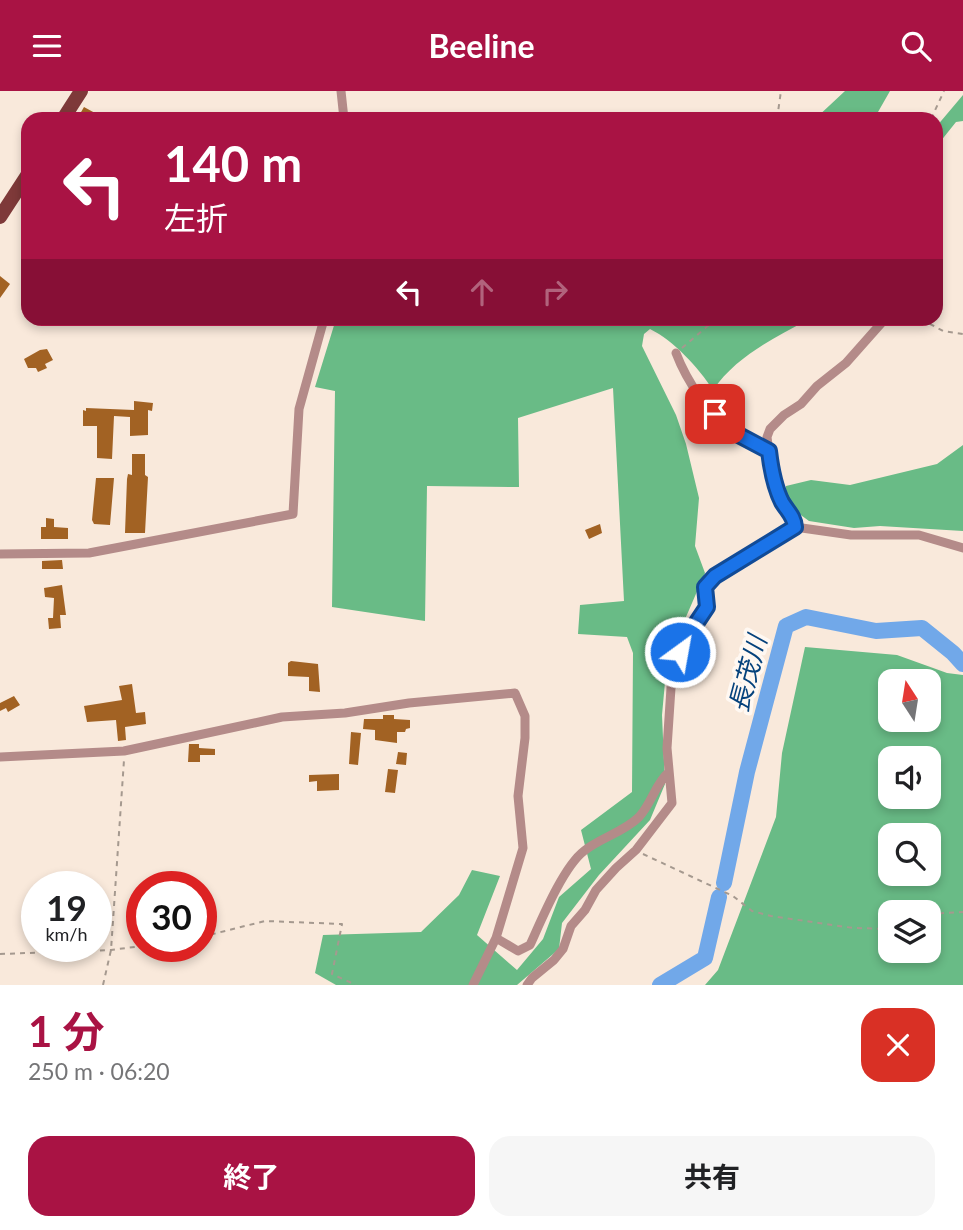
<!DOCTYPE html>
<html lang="ja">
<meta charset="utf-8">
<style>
body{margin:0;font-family:Lato,"Noto Sans JP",sans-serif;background:#f6f6f6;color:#202124;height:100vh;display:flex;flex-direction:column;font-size:26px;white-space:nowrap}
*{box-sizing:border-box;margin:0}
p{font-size:23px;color:#757577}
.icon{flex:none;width:38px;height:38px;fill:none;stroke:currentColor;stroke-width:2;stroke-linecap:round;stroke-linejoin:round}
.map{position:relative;height:894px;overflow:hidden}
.drawer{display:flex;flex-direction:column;background:#fff;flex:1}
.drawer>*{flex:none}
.hud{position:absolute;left:21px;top:21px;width:922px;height:214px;border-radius:21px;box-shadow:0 4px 10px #0003;background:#a91344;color:#fff;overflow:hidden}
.needle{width:46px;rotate:348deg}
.controls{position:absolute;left:878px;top:578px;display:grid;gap:14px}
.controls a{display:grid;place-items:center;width:63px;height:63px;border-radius:14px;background:#fff;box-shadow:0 4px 10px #0003;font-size:35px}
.speed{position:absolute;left:21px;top:780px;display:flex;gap:14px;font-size:35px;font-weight:700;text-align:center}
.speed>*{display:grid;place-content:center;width:91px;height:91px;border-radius:50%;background:#fff;box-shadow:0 4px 10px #0003;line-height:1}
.speed small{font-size:18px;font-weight:400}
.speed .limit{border:10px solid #d22;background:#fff;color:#111}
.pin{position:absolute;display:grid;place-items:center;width:60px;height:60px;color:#fff;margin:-30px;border-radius:14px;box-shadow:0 4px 10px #0006}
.me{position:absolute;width:77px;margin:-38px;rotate:32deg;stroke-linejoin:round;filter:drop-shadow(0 0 5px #0008)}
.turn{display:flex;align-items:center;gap:24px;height:147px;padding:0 28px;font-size:32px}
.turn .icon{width:91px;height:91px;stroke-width:2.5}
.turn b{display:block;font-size:49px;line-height:60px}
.lanes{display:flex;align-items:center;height:66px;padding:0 28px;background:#0003;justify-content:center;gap:35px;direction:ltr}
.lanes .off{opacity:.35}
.round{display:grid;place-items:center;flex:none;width:74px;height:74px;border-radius:21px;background:#f6f6f6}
.overview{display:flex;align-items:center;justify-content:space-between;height:119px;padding:0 28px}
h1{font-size:42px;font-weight:700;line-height:52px;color:#a91344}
.action{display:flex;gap:14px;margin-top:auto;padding:14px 28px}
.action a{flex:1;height:80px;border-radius:21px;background:#a91344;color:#fff;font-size:28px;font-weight:700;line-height:80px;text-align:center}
.action a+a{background:#f6f6f6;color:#202124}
header{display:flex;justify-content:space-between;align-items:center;height:91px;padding:0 28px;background:#a91344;color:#fff;font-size:32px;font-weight:700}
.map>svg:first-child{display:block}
.forest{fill:#69bb86;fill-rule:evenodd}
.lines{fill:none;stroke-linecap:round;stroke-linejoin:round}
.river{stroke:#71a8e9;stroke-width:16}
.building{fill:#a26223}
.path{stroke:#a5998f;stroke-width:2;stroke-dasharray:5 5;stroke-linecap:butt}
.minor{stroke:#b48b89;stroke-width:9}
.primary{stroke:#7e3939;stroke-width:14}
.route-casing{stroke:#114b97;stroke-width:18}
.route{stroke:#1a73e8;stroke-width:12}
.labels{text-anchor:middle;stroke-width:7;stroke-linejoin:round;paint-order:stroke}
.water-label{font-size:26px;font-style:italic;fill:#05427c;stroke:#fff8f2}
</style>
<header><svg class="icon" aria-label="menu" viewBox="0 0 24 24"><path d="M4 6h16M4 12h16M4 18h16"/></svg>Beeline<svg class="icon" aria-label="search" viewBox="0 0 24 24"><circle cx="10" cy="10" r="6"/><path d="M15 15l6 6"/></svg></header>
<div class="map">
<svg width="963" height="894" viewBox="0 0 963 894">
<rect width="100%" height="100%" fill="#f9e9db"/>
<path class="forest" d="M 845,0 L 890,0 L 874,28 L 815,28 Z
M 963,4 L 963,30 L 956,31 L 936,56 L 936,36 Z
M 336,228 L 807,228 L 806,230 C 772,248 736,266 713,299 C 698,276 674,250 650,238 L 644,243 L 642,255 L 676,324 L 686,353 L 699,407 L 695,455 L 705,482 L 673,556 L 666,580 L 662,624 L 665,693 L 650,729 L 599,784 L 562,832 L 559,858 L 517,894 L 336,894 L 315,882 L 323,844 L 421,841 L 459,804 L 472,779 L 500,785 L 477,844 L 517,879 L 543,848 L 559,806 L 591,778 L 581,739 L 632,701 L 633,562 L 627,546 L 578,543 L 580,514 L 624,510 L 613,297 L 518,327 L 519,396 L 427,395 L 425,530 L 332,516 L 335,300 L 315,296 Z
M 963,354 L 963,440 L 880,435 L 854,437 L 809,430 L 783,411 L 786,395 L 811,389 L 850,394 L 937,373 Z
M 805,556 L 897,564 L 947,582 L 963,584 L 963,894 L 705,894 L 718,879 L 776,726 L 782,662 ZM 891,590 L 929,590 L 929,628 L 891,628 ZM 891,667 L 929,667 L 929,705 L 891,705 ZM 891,744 L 929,744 L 929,782 L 891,782 ZM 891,821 L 929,821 L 929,859 L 891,859 Z"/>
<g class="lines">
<path class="river" d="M 724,792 L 747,681 L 786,535 L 806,526 L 876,540 L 922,537 L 953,562 L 963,573
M 660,894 L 705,867 L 719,806"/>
</g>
<path class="building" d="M 84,16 L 106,28 L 77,28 Z
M 0,185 L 10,193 L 0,207 Z
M 47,258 L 53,269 L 45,273 L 47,277 L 38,281 L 36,277 L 28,277 L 24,268 L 40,259 Z
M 134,310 L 153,312 L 152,320 L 148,319 L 148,344 L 130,345 L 130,326 L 114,325 L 112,368 L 97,367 L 97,335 L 83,335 L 83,319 L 86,320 L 86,317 L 134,319 Z
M 132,363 L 145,363 L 145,384 L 148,386 L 145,442 L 125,442 L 127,388 L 128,383 L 132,384 Z
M 96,387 L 114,387 L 110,434 L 94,433 L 92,429 Z
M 46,427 L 54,428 L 54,436 L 68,437 L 68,448 L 41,448 L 41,436 L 46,436 Z
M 600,433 L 602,442 L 589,448 L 585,439 Z
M 62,469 L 63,478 L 42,478 L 42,470 Z
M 62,494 L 66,524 L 60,524 L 61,537 L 49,538 L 48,527 L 53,527 L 54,507 L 45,506 L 44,497 Z
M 291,570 L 318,573 L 320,601 L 309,600 L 309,586 L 288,585 L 288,572 Z
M 132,593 L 136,622 L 145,621 L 146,633 L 125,636 L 126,649 L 118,650 L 116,629 L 87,631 L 84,615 L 122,609 L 119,595 Z
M 14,605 L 20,614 L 8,621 L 6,617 L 0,620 L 0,612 Z
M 383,624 L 394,624 L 394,628 L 410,629 L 410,637 L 406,638 L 405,641 L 397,641 L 397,652 L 375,649 L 375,639 L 363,638 L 364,628 L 383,628 Z
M 351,641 L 361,642 L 358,674 L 349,673 Z
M 189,653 L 199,653 L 199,657 L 215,658 L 215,664 L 200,664 L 200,671 L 188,671 Z
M 398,661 L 407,662 L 406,674 L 396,673 Z
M 388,678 L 398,679 L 395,702 L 385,701 Z
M 339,683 L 339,699 L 317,700 L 317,690 L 309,691 L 309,684 Z"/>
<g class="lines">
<path class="path" d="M 777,28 L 781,0
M 931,28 L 944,0
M 921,228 L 943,240 L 963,243
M 682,257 L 716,228
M 643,763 L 733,805 L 752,820 L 771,825 L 853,837 L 891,838
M 929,823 L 963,821
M 201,846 L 265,830 L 342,833 L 332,883 L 356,894
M 0,863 L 111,859 L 142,855
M 103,894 L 111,859 L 124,669"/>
<path class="minor" d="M 341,0 L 344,28
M 676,262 C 687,291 709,323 734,342 C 744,349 758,354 769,360
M 795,436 L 794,426 L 782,411 L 772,385 L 767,346 L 770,338 L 784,324 L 801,313 L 817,295 L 846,272 L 885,228
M 0,463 L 89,462 L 293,423 L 299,318 L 324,228
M 0,666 L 124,660 L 282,626 L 345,622 L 409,612 L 515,602 L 525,625 L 525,647 L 518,705 L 523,757 L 496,847 L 473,894
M 496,847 L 518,860 L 530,854 C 541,830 563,776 584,760 C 600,747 624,741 639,726 C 652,712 655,693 669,681
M 527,894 L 532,887 L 554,869 L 563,858 L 571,835 L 585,819 L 596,799 L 616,777 L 636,759 L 672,712 L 667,657 L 672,582 L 683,552 L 707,516 L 705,497 L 714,485 L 795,436 L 851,444 L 919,444 L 963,457"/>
<path class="primary" d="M 63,28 L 81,0
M 0,126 L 28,83"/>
</g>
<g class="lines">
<defs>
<path id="route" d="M 680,561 L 683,552 L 707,516 L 705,496 L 715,485 L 795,436 C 794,425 788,421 782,411 C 774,395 771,377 769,360 L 735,342 L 715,323"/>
</defs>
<use href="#route" class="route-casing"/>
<use href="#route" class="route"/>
</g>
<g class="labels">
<g class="water-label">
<text transform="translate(748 583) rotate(-75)" y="9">長茂川</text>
</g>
</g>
</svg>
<div class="controls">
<a><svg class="needle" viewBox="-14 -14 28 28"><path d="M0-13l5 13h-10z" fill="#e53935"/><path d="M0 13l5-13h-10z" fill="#757577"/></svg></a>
<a><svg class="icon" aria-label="sound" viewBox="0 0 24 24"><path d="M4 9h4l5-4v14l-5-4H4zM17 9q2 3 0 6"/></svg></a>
<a><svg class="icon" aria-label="search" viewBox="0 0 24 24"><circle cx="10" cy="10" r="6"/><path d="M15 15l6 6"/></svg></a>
<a><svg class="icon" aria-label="layers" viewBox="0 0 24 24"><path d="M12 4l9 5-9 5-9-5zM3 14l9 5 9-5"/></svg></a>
</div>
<div class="speed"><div>19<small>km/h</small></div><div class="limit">30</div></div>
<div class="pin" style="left:715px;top:323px;background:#d93025"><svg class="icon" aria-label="arrive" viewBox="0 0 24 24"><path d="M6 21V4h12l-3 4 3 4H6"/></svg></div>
<svg class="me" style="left:680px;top:561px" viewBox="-20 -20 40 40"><circle r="17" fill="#1a73e8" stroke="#fff" stroke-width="3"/><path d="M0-11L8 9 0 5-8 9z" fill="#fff"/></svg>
<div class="hud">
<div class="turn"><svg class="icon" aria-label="left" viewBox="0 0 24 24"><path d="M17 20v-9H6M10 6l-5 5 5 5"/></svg><div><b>140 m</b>左折</div></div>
<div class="lanes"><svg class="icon" aria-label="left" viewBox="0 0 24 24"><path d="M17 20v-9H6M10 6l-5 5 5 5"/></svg><svg class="icon off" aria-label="ahead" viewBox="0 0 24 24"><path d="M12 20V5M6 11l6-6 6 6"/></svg><svg class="icon off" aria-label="right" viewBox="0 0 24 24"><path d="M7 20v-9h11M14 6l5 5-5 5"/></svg></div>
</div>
</div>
<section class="drawer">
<div class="overview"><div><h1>1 分</h1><p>250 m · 06:20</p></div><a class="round" style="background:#d93025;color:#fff"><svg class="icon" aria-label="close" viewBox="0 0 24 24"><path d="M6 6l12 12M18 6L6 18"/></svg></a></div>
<div class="action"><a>終了</a><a>共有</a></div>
</section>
